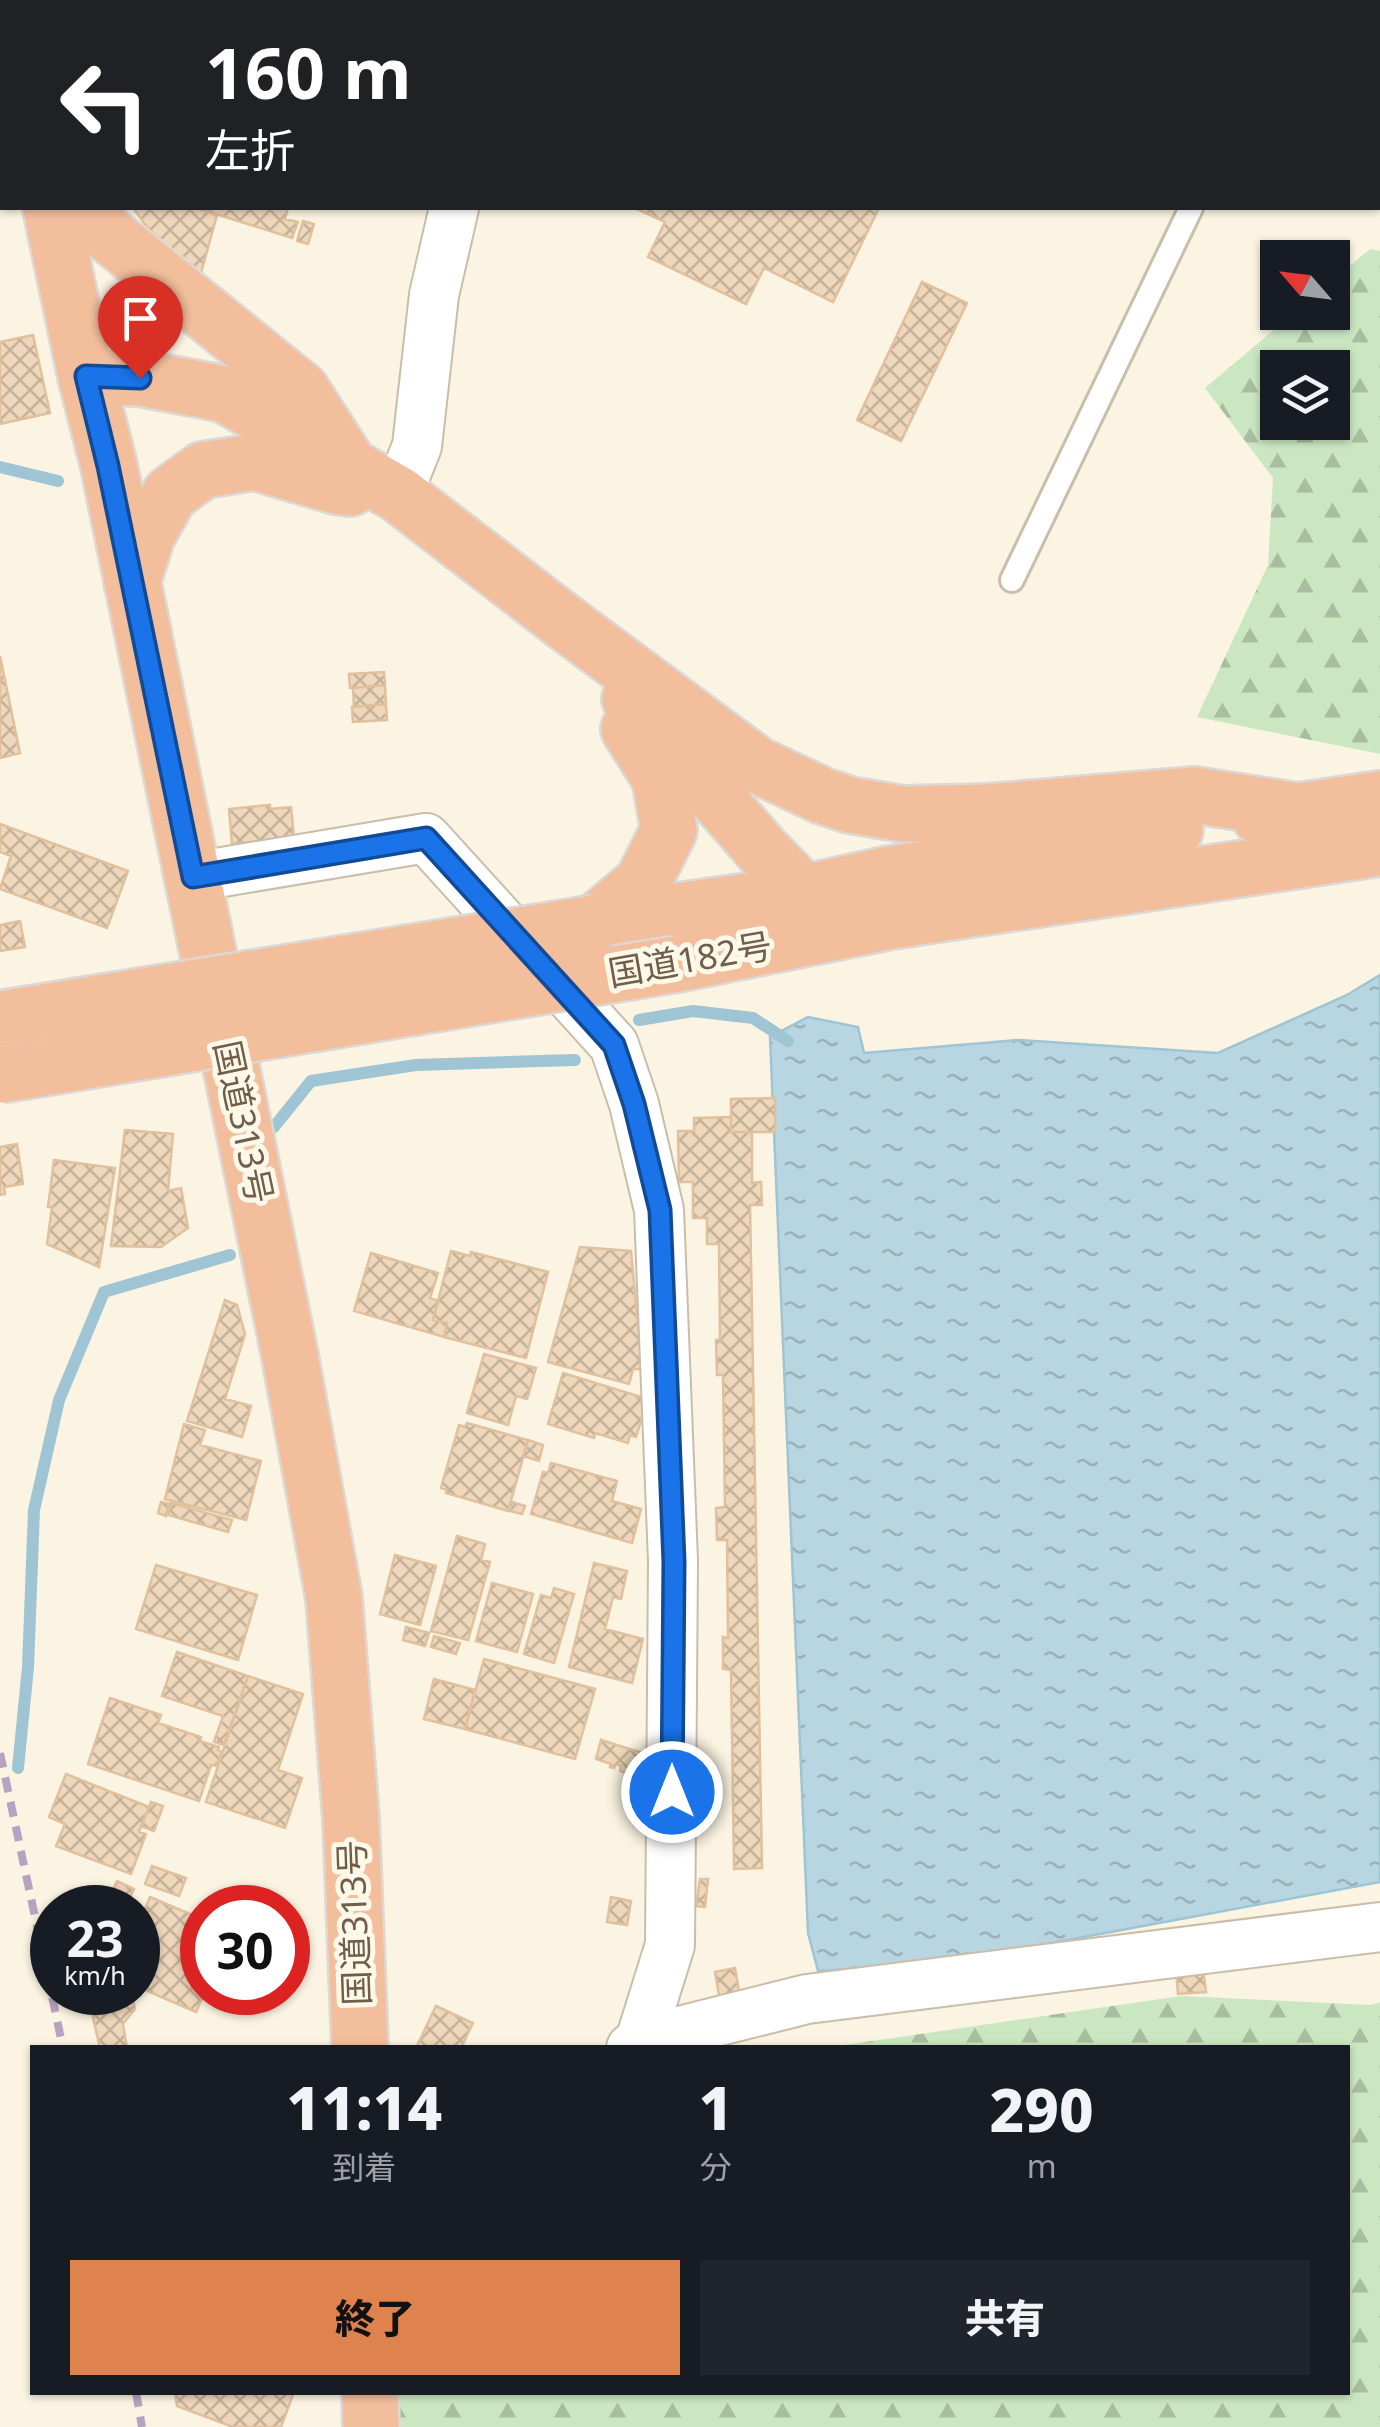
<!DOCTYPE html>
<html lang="ja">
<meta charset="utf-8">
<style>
body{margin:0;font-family:"Noto Sans","Noto Sans JP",sans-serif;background:#20242c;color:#f1f3f6;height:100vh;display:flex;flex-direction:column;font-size:38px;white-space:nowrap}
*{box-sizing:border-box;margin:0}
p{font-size:32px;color:#9ea1a6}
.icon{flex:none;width:55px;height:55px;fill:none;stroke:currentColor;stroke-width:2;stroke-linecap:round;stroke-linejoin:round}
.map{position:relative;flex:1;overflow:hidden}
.sheet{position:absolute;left:30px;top:2045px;width:1320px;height:350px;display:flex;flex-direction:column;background:#171b24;border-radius:0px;box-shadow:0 2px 8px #0004}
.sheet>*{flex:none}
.guide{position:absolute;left:0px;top:0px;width:1380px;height:210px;box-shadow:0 2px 8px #0004;background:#202124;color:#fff;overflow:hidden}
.needle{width:65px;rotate:298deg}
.buttons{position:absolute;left:1260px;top:240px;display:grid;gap:20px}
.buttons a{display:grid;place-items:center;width:90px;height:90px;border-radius:0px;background:#171b24;box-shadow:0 2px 8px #0004;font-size:50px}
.speed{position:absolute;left:30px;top:1885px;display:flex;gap:20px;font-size:50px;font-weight:700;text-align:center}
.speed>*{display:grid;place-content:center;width:130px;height:130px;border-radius:50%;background:#171b24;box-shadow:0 2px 8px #0004;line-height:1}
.speed small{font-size:25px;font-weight:400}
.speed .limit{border:15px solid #d22;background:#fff;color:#111}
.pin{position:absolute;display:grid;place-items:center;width:85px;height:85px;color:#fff;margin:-102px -42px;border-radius:50% 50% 50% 0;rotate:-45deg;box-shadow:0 0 10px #0007}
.pin .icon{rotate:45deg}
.me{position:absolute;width:110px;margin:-55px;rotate:0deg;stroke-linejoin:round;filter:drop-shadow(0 0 8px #0008)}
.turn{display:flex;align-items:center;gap:35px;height:210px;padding:0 40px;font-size:45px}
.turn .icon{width:130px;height:130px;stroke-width:2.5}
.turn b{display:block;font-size:70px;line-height:85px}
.eta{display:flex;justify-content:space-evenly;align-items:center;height:170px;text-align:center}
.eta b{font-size:60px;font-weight:800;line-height:70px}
.primary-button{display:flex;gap:20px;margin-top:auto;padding:20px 40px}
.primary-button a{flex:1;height:115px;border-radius:0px;background:#de824e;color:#111;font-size:40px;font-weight:800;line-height:115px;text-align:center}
.primary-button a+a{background:#20242c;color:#f1f3f6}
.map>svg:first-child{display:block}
.forest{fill:url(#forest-firs);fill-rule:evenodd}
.water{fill:url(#water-ripples);stroke:#9fc4d4;stroke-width:2.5}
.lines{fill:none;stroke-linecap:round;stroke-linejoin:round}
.stream{stroke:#9fc4d4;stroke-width:12}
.building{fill:url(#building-cross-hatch);stroke:#e0c09d;stroke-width:2.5}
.lane-casing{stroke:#cabda9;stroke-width:28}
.street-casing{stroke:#cabda9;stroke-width:52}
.highway-casing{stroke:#ddd8d4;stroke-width:60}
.lane{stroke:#fff;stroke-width:22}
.street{stroke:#fff;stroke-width:48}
.highway{stroke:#f2be9c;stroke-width:55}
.rail{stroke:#b8a2c2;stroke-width:8;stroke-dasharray:15 10;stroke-linecap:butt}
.highway-bridge-casing{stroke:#ddd8d4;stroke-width:60;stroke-linecap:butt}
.highway-bridge{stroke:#f2be9c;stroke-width:55}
.route-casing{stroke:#114b97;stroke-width:25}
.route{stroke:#1a73e8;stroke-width:18}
.labels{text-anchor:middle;stroke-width:10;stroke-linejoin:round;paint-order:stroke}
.street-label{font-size:35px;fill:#705d4a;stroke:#fef8e8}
</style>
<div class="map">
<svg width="1380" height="2427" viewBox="0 0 1380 2427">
<defs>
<pattern id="forest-firs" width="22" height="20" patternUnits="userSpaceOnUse" patternTransform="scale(2.5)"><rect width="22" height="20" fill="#cbe7c2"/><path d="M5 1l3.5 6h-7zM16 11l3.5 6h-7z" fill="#a9bea0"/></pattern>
<pattern id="water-ripples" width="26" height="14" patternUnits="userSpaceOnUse" patternTransform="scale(2.5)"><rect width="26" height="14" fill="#b8d6e2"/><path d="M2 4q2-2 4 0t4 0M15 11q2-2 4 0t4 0" fill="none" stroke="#9ab1b9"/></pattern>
<pattern id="building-cross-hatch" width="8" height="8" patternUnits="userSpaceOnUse" patternTransform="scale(2.5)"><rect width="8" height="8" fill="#eed7bb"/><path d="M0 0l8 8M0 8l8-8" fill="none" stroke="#c5b29a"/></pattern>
</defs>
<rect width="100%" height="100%" fill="#fbf4e2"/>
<path class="forest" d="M 1370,249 L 1380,251 L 1380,754 L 1197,717 L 1268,565 L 1273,478 L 1205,388 L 1294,313 L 1332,312 L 1333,280 ZM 1278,368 L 1332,368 L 1332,422 L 1278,422 Z
M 1181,1996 L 1371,2005 L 1380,2002 L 1380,2427 L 396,2427 L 397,2392 L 1348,2392 L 1348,2048 L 831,2047 Z"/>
<path class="water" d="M 1380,975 L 1380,1882 L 944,1963 L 818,1971 L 808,1933 L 770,1037 L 808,1017 L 858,1027 L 864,1053 L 1019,1040 L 1218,1053 L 1347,995 Z"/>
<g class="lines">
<path class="stream" d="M 0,467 L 58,481
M 639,1020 L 693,1011 L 753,1018 L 788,1041
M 274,1127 L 311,1081 L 416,1065 L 575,1060
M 18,1768 L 28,1667 L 34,1510 L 59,1400 L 104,1292 L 230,1255"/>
</g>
<path class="building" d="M 216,0 L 292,0 L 291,2 L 215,2 Z
M 725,0 L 977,0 L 976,2 L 723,2 Z
M 1080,0 L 1199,0 L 1198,2 L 1085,2 Z
M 133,208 L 197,208 L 217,215 L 201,273 L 153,235 Z
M 197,208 L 288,208 L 285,219 L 298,222 L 292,238 Z
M 635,208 L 879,208 L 833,302 L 764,268 L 746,304 L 648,257 L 665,222 Z
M 303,221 L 314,224 L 308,244 L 297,241 Z
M 922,282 L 967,303 L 901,441 L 857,420 Z
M 33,335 L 50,413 L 0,424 L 0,342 Z
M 0,656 L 20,753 L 0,758 Z
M 384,672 L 385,685 L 350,688 L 349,674 Z
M 385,685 L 386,704 L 354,707 L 353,688 Z
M 386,704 L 387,720 L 353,722 L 352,707 Z
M 270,805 L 270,809 L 291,807 L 294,837 L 232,844 L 229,809 Z
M 0,824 L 128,871 L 107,928 L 0,889 L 11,856 L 0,852 Z
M 20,921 L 25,947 L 0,951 L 0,925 Z
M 775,1098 L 775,1132 L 731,1132 L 731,1099 Z
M 731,1117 L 731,1132 L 752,1132 L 752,1183 L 761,1182 L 762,1205 L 750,1205 L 762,1868 L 734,1869 L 731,1670 L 723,1669 L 723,1637 L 728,1638 L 727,1540 L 717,1540 L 716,1508 L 725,1507 L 723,1375 L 717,1375 L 716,1340 L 720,1340 L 719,1244 L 707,1244 L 707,1218 L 693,1218 L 693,1182 L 679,1182 L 678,1131 L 694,1131 L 694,1118 Z
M 125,1130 L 173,1134 L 168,1191 L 181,1188 L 188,1228 L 161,1247 L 111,1246 Z
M 17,1144 L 23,1184 L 4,1187 L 5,1194 L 0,1195 L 0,1147 Z
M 54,1160 L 115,1168 L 99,1267 L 47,1244 L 52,1207 L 48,1207 Z
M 580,1247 L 631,1251 L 642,1369 L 633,1369 L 629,1384 L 548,1362 Z
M 451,1251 L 470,1256 L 471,1252 L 548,1272 L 526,1358 L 444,1337 L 447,1323 L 433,1320 Z
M 371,1253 L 438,1273 L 430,1298 L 438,1301 L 433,1320 L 447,1323 L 444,1337 L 354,1311 Z
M 225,1300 L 237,1305 L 245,1334 L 225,1399 L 251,1406 L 242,1437 L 187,1421 Z
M 484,1354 L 536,1368 L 527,1399 L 516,1396 L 508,1425 L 467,1413 Z
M 563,1373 L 648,1399 L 636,1437 L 630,1435 L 628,1443 L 595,1433 L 594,1438 L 548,1424 Z
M 467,1423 L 528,1440 L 508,1511 L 446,1493 L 447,1490 L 441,1488 L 459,1425 L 465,1427 Z
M 184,1424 L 205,1430 L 200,1445 L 261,1461 L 246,1520 L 165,1499 Z
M 528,1440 L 543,1445 L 539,1461 L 523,1456 Z
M 551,1463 L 617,1481 L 612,1501 L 641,1509 L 632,1543 L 531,1514 L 543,1472 L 548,1473 Z
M 161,1502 L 169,1504 L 166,1516 L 158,1513 Z
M 512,1502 L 525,1506 L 522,1514 L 510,1511 Z
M 171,1503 L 232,1520 L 228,1532 L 168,1515 Z
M 457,1536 L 485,1544 L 481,1560 L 490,1562 L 468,1640 L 431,1631 Z
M 395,1555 L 436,1566 L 420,1625 L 380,1614 Z
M 594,1563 L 627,1571 L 621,1599 L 613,1597 L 605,1629 L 643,1639 L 632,1683 L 569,1667 Z
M 156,1565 L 257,1595 L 238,1660 L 136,1629 Z
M 492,1583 L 533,1594 L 517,1652 L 476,1641 Z
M 554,1588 L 574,1594 L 554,1663 L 524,1654 L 541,1595 L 551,1598 Z
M 406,1627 L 429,1633 L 425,1646 L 403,1640 Z
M 434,1636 L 460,1643 L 456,1654 L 431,1647 Z
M 177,1652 L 248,1676 L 224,1745 L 214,1742 L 223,1716 L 162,1696 Z
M 484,1659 L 595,1689 L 575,1759 L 465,1729 Z
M 248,1676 L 303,1694 L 278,1770 L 302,1778 L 285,1828 L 206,1802 Z
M 434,1679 L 475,1690 L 465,1729 L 424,1719 Z
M 110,1698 L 161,1715 L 158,1723 L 201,1737 L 200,1741 L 219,1747 L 218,1750 L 222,1751 L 217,1766 L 211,1765 L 199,1801 L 88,1764 Z
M 601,1740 L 643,1753 L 638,1771 L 631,1769 L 629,1774 L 620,1771 L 621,1766 L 616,1764 L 614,1768 L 610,1767 L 611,1764 L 596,1759 Z
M 66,1774 L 149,1807 L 139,1832 L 146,1834 L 131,1874 L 56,1846 L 65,1824 L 49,1817 Z
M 151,1802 L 163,1806 L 154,1831 L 141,1826 Z
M 152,1866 L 186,1878 L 179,1896 L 145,1884 Z
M 700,1879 L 708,1879 L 705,1907 L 696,1906 Z
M 117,1881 L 134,1889 L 125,1908 L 105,1908 Z
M 150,1897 L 202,1919 L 202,1992 L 205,1992 L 196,2012 L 138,1987 L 138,1926 Z
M 611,1897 L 631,1901 L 627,1925 L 607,1922 Z
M 735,1968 L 741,2003 L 721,2007 L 715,1972 Z
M 1203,1968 L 1206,1992 L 1178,1994 L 1176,1971 Z
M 87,1992 L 112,1992 L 133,1999 L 135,2009 L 123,2024 L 127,2048 L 100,2048 Z
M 436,2006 L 473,2023 L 461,2048 L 416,2048 Z
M 175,2392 L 294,2392 L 281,2427 L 233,2427 L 177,2406 Z"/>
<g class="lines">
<defs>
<path id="lane" d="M 1369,2 L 1372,0
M 1012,580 L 1191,208"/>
<path id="street" d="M 509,2 L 510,0
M 398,494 L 417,446 L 434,295 L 454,208
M 193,877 L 426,838 L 614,1045 L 634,1104 L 659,1210 L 673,1561 L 670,1945 L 640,2041
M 631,2048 L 640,2041 L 807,1999 L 1380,1927"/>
<path id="highway" d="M 10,0 L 10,2
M 51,208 L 86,376 L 109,466 L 290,1356 L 334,1598 L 351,1819 L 360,2048
M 83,208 L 93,222 L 301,390 L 346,460
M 86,376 L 140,378 L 224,394 L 398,494 L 563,621 L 757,765 L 823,796 L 850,805 L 903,814 L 988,812 L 1194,795 L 1297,811
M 132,582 L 147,535 L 170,494 L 203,470 L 255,462 L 336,486 L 350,488
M 630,699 L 763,851 L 804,893 L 809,921
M 1260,817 L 1380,799
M 595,923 L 804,893 L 885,875 L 1175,830
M 595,923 L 643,882 L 669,830 L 660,778 L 629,729
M 677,964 L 891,921 L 1380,848
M 370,2392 L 371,2427"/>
</defs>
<use href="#lane" class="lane-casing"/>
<use href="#street" class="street-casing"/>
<use href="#highway" class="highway-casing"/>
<use href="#lane" class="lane"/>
<use href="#street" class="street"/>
<use href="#highway" class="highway"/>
<path class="rail" d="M 0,1753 L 63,2048
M 136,2392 L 142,2427"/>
<defs>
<path id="highway-bridge" d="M 0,1019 L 595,923
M 0,1075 L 677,964"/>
</defs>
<use href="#highway-bridge" class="highway-bridge-casing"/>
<use href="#highway-bridge" class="highway-bridge"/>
</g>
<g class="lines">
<defs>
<path id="route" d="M 140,378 L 86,376 L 108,466 L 193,877 L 426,838 L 614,1045 L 634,1104 L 660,1210 L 674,1562 L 672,1792"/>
</defs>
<use href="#route" class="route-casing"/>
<use href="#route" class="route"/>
</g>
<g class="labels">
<g class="street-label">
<text transform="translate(690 960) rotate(-10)" y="12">国道182号</text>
<text transform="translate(243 1122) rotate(78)" y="12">国道313号</text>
<text transform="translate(355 1923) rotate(-92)" y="12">国道313号</text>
</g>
</g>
</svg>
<div class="buttons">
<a><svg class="needle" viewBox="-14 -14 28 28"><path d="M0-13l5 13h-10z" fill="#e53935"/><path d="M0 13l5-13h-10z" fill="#9ea1a6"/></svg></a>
<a><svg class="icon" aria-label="layers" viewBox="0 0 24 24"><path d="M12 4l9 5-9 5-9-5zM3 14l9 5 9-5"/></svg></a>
</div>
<div class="speed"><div>23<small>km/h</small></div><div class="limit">30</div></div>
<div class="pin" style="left:140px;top:378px;background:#d93025"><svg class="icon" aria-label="arrive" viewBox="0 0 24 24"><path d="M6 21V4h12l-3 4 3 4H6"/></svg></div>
<svg class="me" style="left:672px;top:1792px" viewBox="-20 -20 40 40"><circle r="17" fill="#1a73e8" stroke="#fff" stroke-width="3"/><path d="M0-11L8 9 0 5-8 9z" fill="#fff"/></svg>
<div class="guide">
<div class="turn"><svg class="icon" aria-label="left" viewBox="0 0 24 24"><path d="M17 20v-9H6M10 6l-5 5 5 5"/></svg><div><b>160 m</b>左折</div></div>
</div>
<section class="sheet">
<div class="eta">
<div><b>11:14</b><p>到着</p></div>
<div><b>1</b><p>分</p></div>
<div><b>290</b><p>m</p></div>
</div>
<div class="primary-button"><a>終了</a><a>共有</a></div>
</section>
</div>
